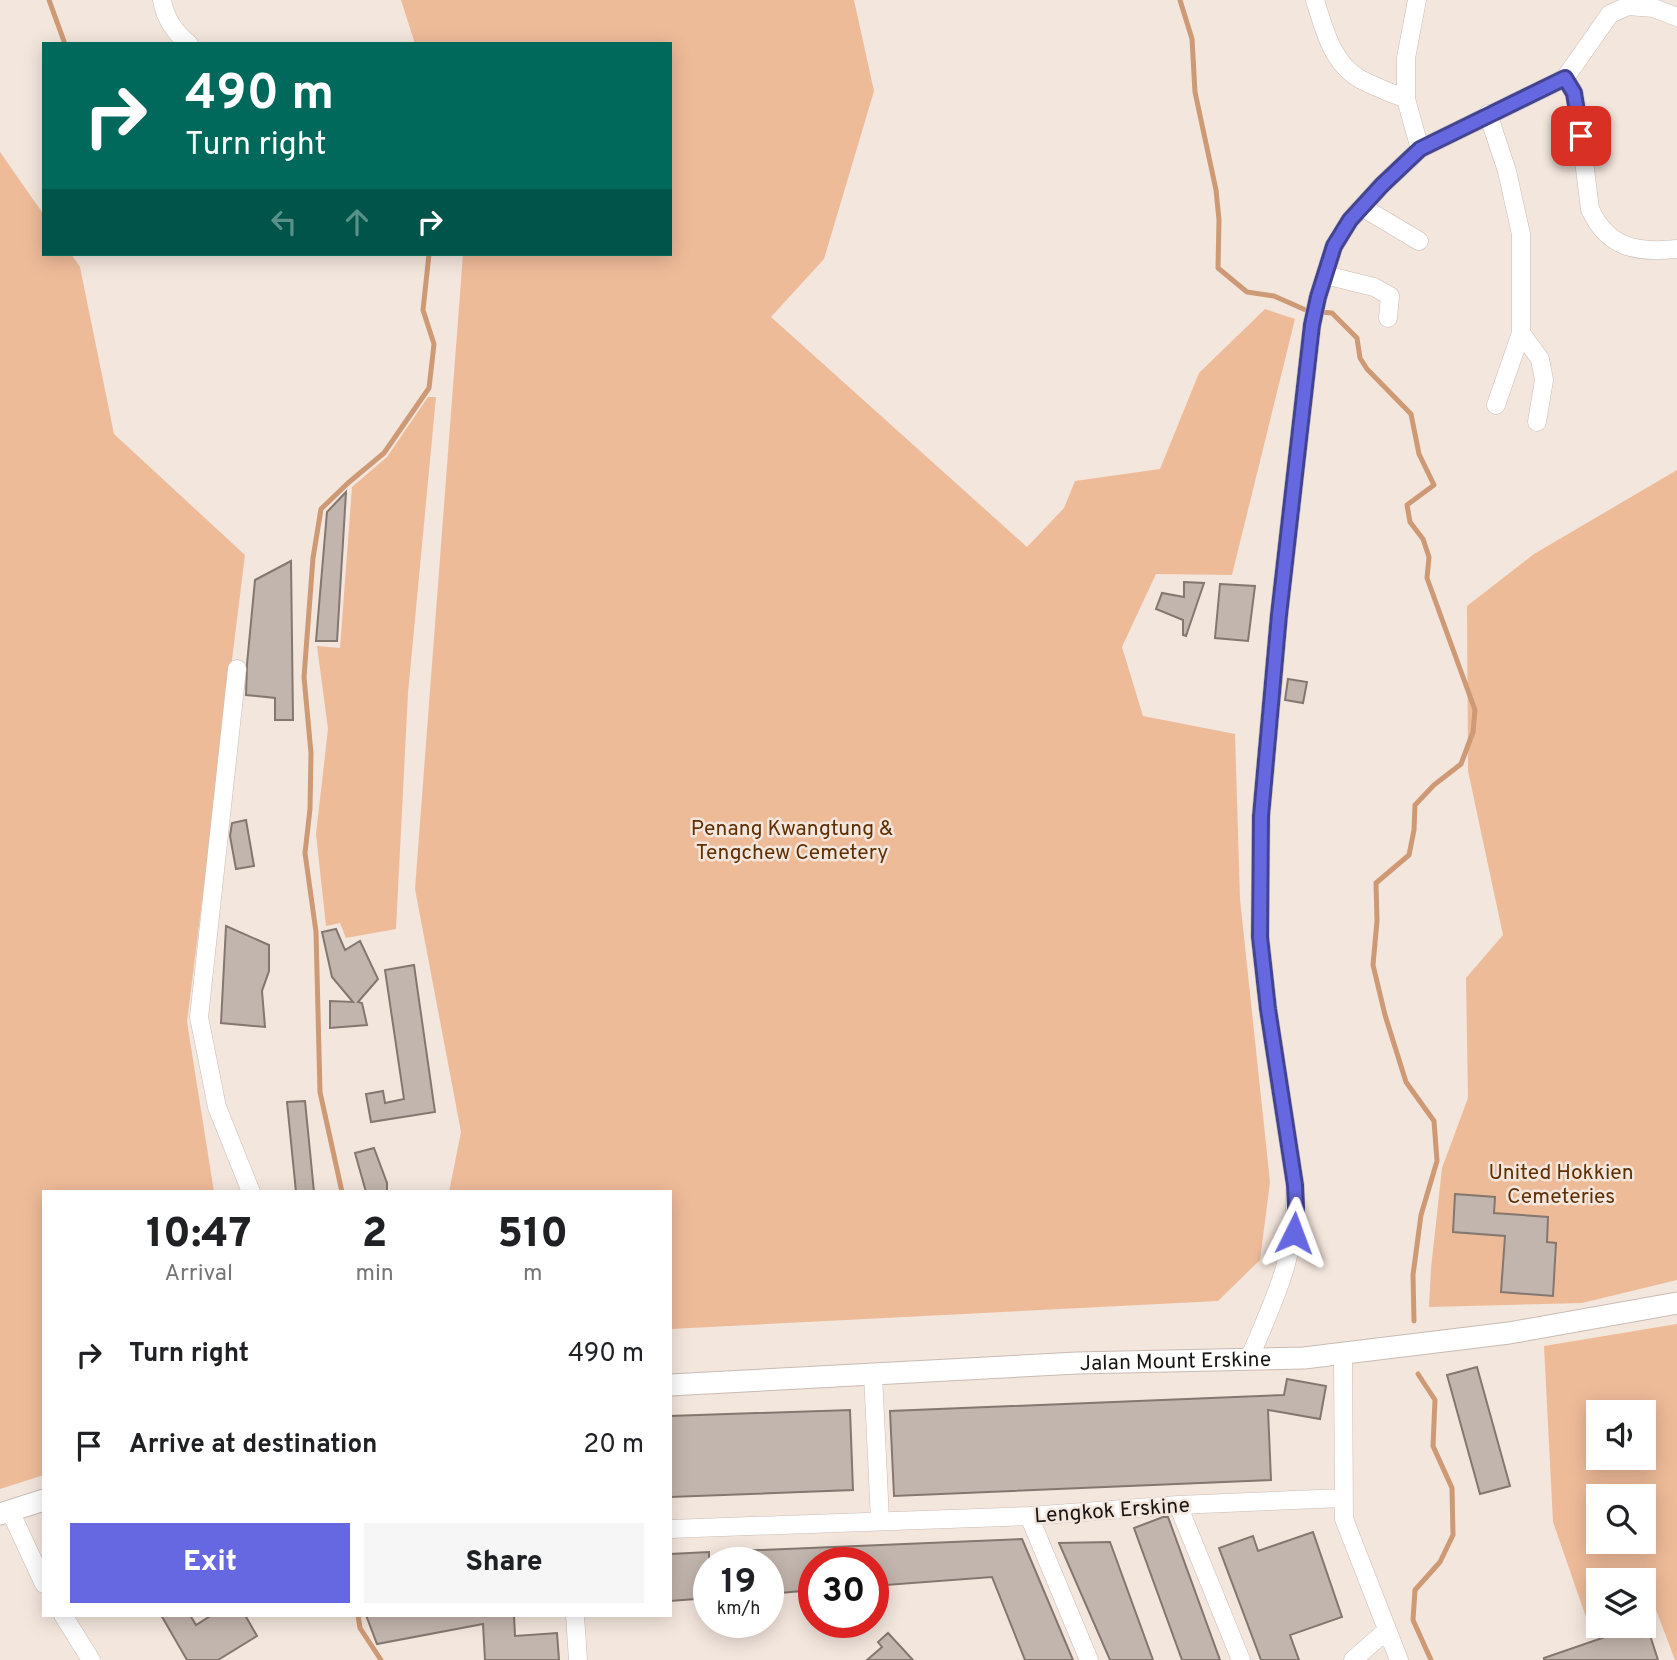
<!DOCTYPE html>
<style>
body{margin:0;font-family:Overpass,sans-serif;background:#f6f6f6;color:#202124;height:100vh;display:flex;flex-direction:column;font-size:26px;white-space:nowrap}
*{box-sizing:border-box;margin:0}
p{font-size:23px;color:#757577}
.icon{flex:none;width:38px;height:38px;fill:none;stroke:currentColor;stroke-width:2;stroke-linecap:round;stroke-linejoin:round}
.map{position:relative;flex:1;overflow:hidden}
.panel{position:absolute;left:42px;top:1190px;width:630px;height:427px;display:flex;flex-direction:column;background:#fff;border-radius:0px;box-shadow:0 4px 18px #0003}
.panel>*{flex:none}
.banner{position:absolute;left:42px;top:42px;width:630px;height:214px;border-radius:0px;box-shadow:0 4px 18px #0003;background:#00695c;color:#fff;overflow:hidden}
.controls{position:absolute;left:1586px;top:1400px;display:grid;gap:14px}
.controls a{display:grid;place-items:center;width:70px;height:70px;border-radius:0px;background:#fff;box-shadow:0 4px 18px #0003;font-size:35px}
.speed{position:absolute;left:693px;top:1547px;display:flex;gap:14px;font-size:35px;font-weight:700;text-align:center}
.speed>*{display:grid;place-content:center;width:91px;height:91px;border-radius:50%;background:#fff;box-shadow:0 4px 18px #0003;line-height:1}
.speed small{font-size:18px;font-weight:400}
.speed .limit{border:10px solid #d22;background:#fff;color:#111}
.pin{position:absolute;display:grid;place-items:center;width:60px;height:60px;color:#fff;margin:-30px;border-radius:14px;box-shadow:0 4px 10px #0006}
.me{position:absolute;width:77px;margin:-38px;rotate:3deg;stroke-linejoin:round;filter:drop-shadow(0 0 5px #0008)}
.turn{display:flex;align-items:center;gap:24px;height:147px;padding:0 28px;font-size:32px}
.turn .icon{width:91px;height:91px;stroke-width:2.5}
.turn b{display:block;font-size:49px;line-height:60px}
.lanes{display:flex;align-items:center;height:66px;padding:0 28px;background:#0003;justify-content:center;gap:35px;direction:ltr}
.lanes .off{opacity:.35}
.eta{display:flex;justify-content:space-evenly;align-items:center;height:119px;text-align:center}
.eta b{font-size:42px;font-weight:800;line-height:49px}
.cta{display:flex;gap:14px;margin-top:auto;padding:14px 28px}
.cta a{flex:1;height:80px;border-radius:0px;background:#6668e1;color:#fff;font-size:28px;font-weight:800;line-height:80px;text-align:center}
.cta a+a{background:#f6f6f6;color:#202124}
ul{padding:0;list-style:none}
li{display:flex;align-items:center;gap:21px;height:91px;padding:0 28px}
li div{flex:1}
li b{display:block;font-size:26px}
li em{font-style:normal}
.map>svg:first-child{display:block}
.green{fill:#eb9;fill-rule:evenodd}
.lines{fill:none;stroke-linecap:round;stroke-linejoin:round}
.stream{stroke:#ce9975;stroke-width:5}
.building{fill:#c2b5ad;stroke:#83776f;stroke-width:2}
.minor-casing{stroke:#c8bbb3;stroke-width:19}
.major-casing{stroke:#c8bbb3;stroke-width:23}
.minor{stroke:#fff;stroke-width:18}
.major{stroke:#fff;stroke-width:21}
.route-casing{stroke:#424492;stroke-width:18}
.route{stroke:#6668e1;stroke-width:12}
.labels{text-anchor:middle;stroke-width:5;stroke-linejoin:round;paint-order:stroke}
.park-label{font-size:21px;fill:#602f01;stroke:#f3e6dd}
.street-label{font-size:21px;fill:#1a1613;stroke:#f3e6dd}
</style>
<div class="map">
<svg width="1677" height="1660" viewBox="0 0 1677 1660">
<rect width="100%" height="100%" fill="#f3e6dd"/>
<path class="green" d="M 401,0 L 854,0 L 874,91 L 824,259 L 771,317 L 1027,547 L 1064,508 L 1075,481 L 1160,469 L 1199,373 L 1265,309 L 1295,319 L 1232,575 L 1156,574 L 1122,647 L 1143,716 L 1235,734 L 1240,899 L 1270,1182 L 1260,1260 L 1218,1301 L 670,1329 L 670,1192 L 449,1192 L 461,1132 L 415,889 L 463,254 L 670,254 L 670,44 L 415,44 Z
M 0,152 L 44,215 L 44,254 L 71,254 L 80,267 L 114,434 L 245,555 L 187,1022 L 214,1192 L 44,1192 L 44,1475 L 0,1489 Z
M 428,397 L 436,397 L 408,693 L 396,929 L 346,938 L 340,923 L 326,926 L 316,834 L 328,729 L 317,646 L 340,648 L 352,487 L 387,457 Z
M 1677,470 L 1677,1280 L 1582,1303 L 1429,1307 L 1431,1268 L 1442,1168 L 1468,1098 L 1466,978 L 1503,935 L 1468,771 L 1467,606 L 1534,554 Z
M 1677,1324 L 1677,1660 L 1675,1660 L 1656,1610 L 1643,1602 L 1643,1580 L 1598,1580 L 1598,1616 L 1587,1620 L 1553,1522 L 1544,1346 ZM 1643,1412 L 1643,1458 L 1598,1458 L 1598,1412 ZM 1643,1496 L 1643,1542 L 1598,1542 L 1598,1496 Z"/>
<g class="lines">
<path class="stream" d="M 49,0 L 65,44
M 1180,0 L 1192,39 L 1195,92 L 1216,190 L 1219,220 L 1218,268 L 1247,292 L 1274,296 L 1308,311 L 1332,313 L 1357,338 L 1360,358 L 1367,369 L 1411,414 L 1419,454 L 1434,485 L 1407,505 L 1410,522 L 1423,539 L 1429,557 L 1427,578 L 1475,710 L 1473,732 L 1461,764 L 1434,785 L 1415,805 L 1414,830 L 1409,855 L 1376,883 L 1377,921 L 1373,965 L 1385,1015 L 1406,1082 L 1434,1121 L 1437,1161 L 1421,1215 L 1413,1275 L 1414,1321
M 342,1192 L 320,1092 L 316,932 L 305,853 L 310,809 L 311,753 L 304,677 L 313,558 L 321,509 L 348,483 L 384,453 L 429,388 L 434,344 L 423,310 L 429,254
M 1418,1374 L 1435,1400 L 1433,1446 L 1452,1488 L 1453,1535 L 1440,1562 L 1415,1590 L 1413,1620 L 1431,1660
M 358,1615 L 360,1628 L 381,1660"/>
</g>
<path class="building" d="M 346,492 L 337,641 L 316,641 L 327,512 Z
M 291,561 L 293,720 L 275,720 L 275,698 L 246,695 L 247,664 L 255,580 Z
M 1184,582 L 1204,583 L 1186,636 L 1183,635 L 1183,620 L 1156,609 L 1162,593 L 1184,597 Z
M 1220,584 L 1255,586 L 1248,641 L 1215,638 Z
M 1288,679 L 1307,682 L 1303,703 L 1285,700 Z
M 246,820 L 254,866 L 236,869 L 230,836 L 232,823 Z
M 226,926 L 269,945 L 269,971 L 262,991 L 265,1027 L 221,1023 Z
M 336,929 L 345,950 L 360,941 L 378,979 L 358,1002 L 362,1003 L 367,1025 L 330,1028 L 330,1001 L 353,1002 L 332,977 L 322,932 Z
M 414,965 L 435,1112 L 371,1122 L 366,1094 L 383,1091 L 385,1103 L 404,1099 L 385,970 Z
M 305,1101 L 314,1192 L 296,1192 L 287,1102 Z
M 374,1148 L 387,1183 L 387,1192 L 366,1192 L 355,1153 Z
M 1455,1194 L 1495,1197 L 1494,1213 L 1548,1217 L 1547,1242 L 1556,1243 L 1553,1296 L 1501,1292 L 1505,1236 L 1453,1232 Z
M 1477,1367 L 1510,1486 L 1480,1494 L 1447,1375 Z
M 1287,1379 L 1326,1386 L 1320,1419 L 1268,1410 L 1271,1480 L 894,1496 L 890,1411 L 1284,1395 Z
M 850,1410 L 853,1490 L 670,1497 L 670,1416 Z
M 1163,1517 L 1168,1517 L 1220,1660 L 1182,1660 L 1134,1528 Z
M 1313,1532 L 1342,1617 L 1290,1635 L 1299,1660 L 1261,1660 L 1219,1548 L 1253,1536 L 1258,1551 Z
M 1022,1539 L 1073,1660 L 1025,1660 L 992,1577 L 873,1586 L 873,1563 L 814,1563 L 814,1590 L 768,1594 L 768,1563 L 737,1563 L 737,1551 Z
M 1110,1542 L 1153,1660 L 1110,1660 L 1059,1543 Z
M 709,1552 L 709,1598 L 670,1601 L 670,1554 Z
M 161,1615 L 190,1615 L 196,1625 L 212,1615 L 245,1615 L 257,1636 L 218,1660 L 187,1660 Z
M 366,1615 L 514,1615 L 515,1636 L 557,1633 L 559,1660 L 485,1660 L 483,1624 L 377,1644 Z
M 1646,1623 L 1658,1660 L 1544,1660 L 1544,1658 L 1637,1626 L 1643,1626 Z
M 888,1633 L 913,1660 L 867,1660 L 882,1647 L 878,1642 Z"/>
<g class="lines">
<defs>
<path id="minor" d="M 162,0 C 165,18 174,32 189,44
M 1315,0 C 1324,29 1332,63 1360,79 C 1375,87 1391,93 1406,99
M 1417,0 L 1406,58 L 1406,99 L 1420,149
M 1565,78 L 1574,93 L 1578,113 L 1590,209 C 1608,249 1638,253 1677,249
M 1488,114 L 1507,171 L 1521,234 L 1521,333 L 1540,359 L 1544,380 L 1537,422
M 1362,207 L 1419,241
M 1325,275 L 1374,287 L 1390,296 L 1388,318
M 1496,405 L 1521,333
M 237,669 L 199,1017 L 217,1107 L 251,1192
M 1343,1353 L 1344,1519 L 1399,1660
M 1249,1359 C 1275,1298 1298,1253 1295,1185 L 1268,1009 L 1260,937 L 1261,816 L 1279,615 L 1312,325 L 1318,297 L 1334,246 L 1350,220 L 1382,185 L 1420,149 L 1565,78 L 1610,14 L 1628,6 L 1654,8 L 1677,17
M 873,1374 L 880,1520
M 1178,1505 L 1241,1660
M 10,1511 L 44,1584
M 1029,1516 L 1089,1660
M 670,1529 L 1029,1516 L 1178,1505 L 1343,1498
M 63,1615 L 91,1660
M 575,1615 L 578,1660
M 1353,1660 L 1387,1630"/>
<g id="major">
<path id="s1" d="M 670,1385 L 1077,1363 L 1304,1358 L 1509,1333 L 1677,1303"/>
<path d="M 0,1514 L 44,1500"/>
</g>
</defs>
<use href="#minor" class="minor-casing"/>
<use href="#major" class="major-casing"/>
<use href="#minor" class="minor"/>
<use href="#major" class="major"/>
</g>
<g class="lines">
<defs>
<path id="route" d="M 1294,1233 L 1296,1208 L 1295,1185 L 1268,1009 L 1260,937 L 1261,816 L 1279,615 L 1312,325 L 1318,297 L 1334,246 L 1350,220 L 1382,185 L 1420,149 L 1565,78 L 1574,93 L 1581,136"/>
</defs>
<use href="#route" class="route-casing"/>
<use href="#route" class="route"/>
</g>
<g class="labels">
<g class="park-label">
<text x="792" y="835">Penang Kwangtung &amp;<tspan x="792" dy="24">Tengchew Cemetery</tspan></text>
<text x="1561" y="1179">United Hokkien<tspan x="1561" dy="24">Cemeteries</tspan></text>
</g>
<g class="street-label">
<text dy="7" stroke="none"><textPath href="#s1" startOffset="506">Jalan Mount Erskine</textPath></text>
<text transform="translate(1112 1510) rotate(-4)" y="7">Lengkok Erskine</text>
</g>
</g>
</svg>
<div class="controls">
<a><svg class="icon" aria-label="sound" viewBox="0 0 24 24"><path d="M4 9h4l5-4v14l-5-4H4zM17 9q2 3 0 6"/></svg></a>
<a><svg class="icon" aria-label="search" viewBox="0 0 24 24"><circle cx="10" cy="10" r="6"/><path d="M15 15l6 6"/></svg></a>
<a><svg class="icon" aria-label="layers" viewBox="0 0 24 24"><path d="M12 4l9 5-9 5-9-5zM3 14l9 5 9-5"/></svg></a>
</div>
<div class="speed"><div>19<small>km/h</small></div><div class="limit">30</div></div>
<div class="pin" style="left:1581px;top:136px;background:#d93025"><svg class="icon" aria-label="arrive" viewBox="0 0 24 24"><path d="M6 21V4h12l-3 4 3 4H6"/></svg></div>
<svg class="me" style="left:1294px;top:1233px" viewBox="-20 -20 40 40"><path d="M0-17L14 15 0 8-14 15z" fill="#6668e1" stroke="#fff" stroke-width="4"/></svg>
<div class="banner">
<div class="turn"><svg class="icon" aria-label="right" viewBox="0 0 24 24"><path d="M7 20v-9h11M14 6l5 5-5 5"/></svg><div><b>490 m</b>Turn right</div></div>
<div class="lanes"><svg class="icon off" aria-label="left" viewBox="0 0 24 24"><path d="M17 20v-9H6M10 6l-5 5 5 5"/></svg><svg class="icon off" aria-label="ahead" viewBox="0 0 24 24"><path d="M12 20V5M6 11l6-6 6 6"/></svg><svg class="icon" aria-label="right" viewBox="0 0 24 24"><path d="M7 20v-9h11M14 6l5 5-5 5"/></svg></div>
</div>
<section class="panel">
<div class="eta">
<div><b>10:47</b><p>Arrival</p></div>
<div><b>2</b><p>min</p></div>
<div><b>510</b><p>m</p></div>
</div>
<ul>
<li><svg class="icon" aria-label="right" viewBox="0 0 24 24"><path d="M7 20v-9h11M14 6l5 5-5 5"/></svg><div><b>Turn right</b></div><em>490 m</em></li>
<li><svg class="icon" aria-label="arrive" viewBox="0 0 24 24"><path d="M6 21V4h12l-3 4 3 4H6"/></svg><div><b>Arrive at destination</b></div><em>20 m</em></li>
</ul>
<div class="cta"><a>Exit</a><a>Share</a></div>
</section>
</div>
